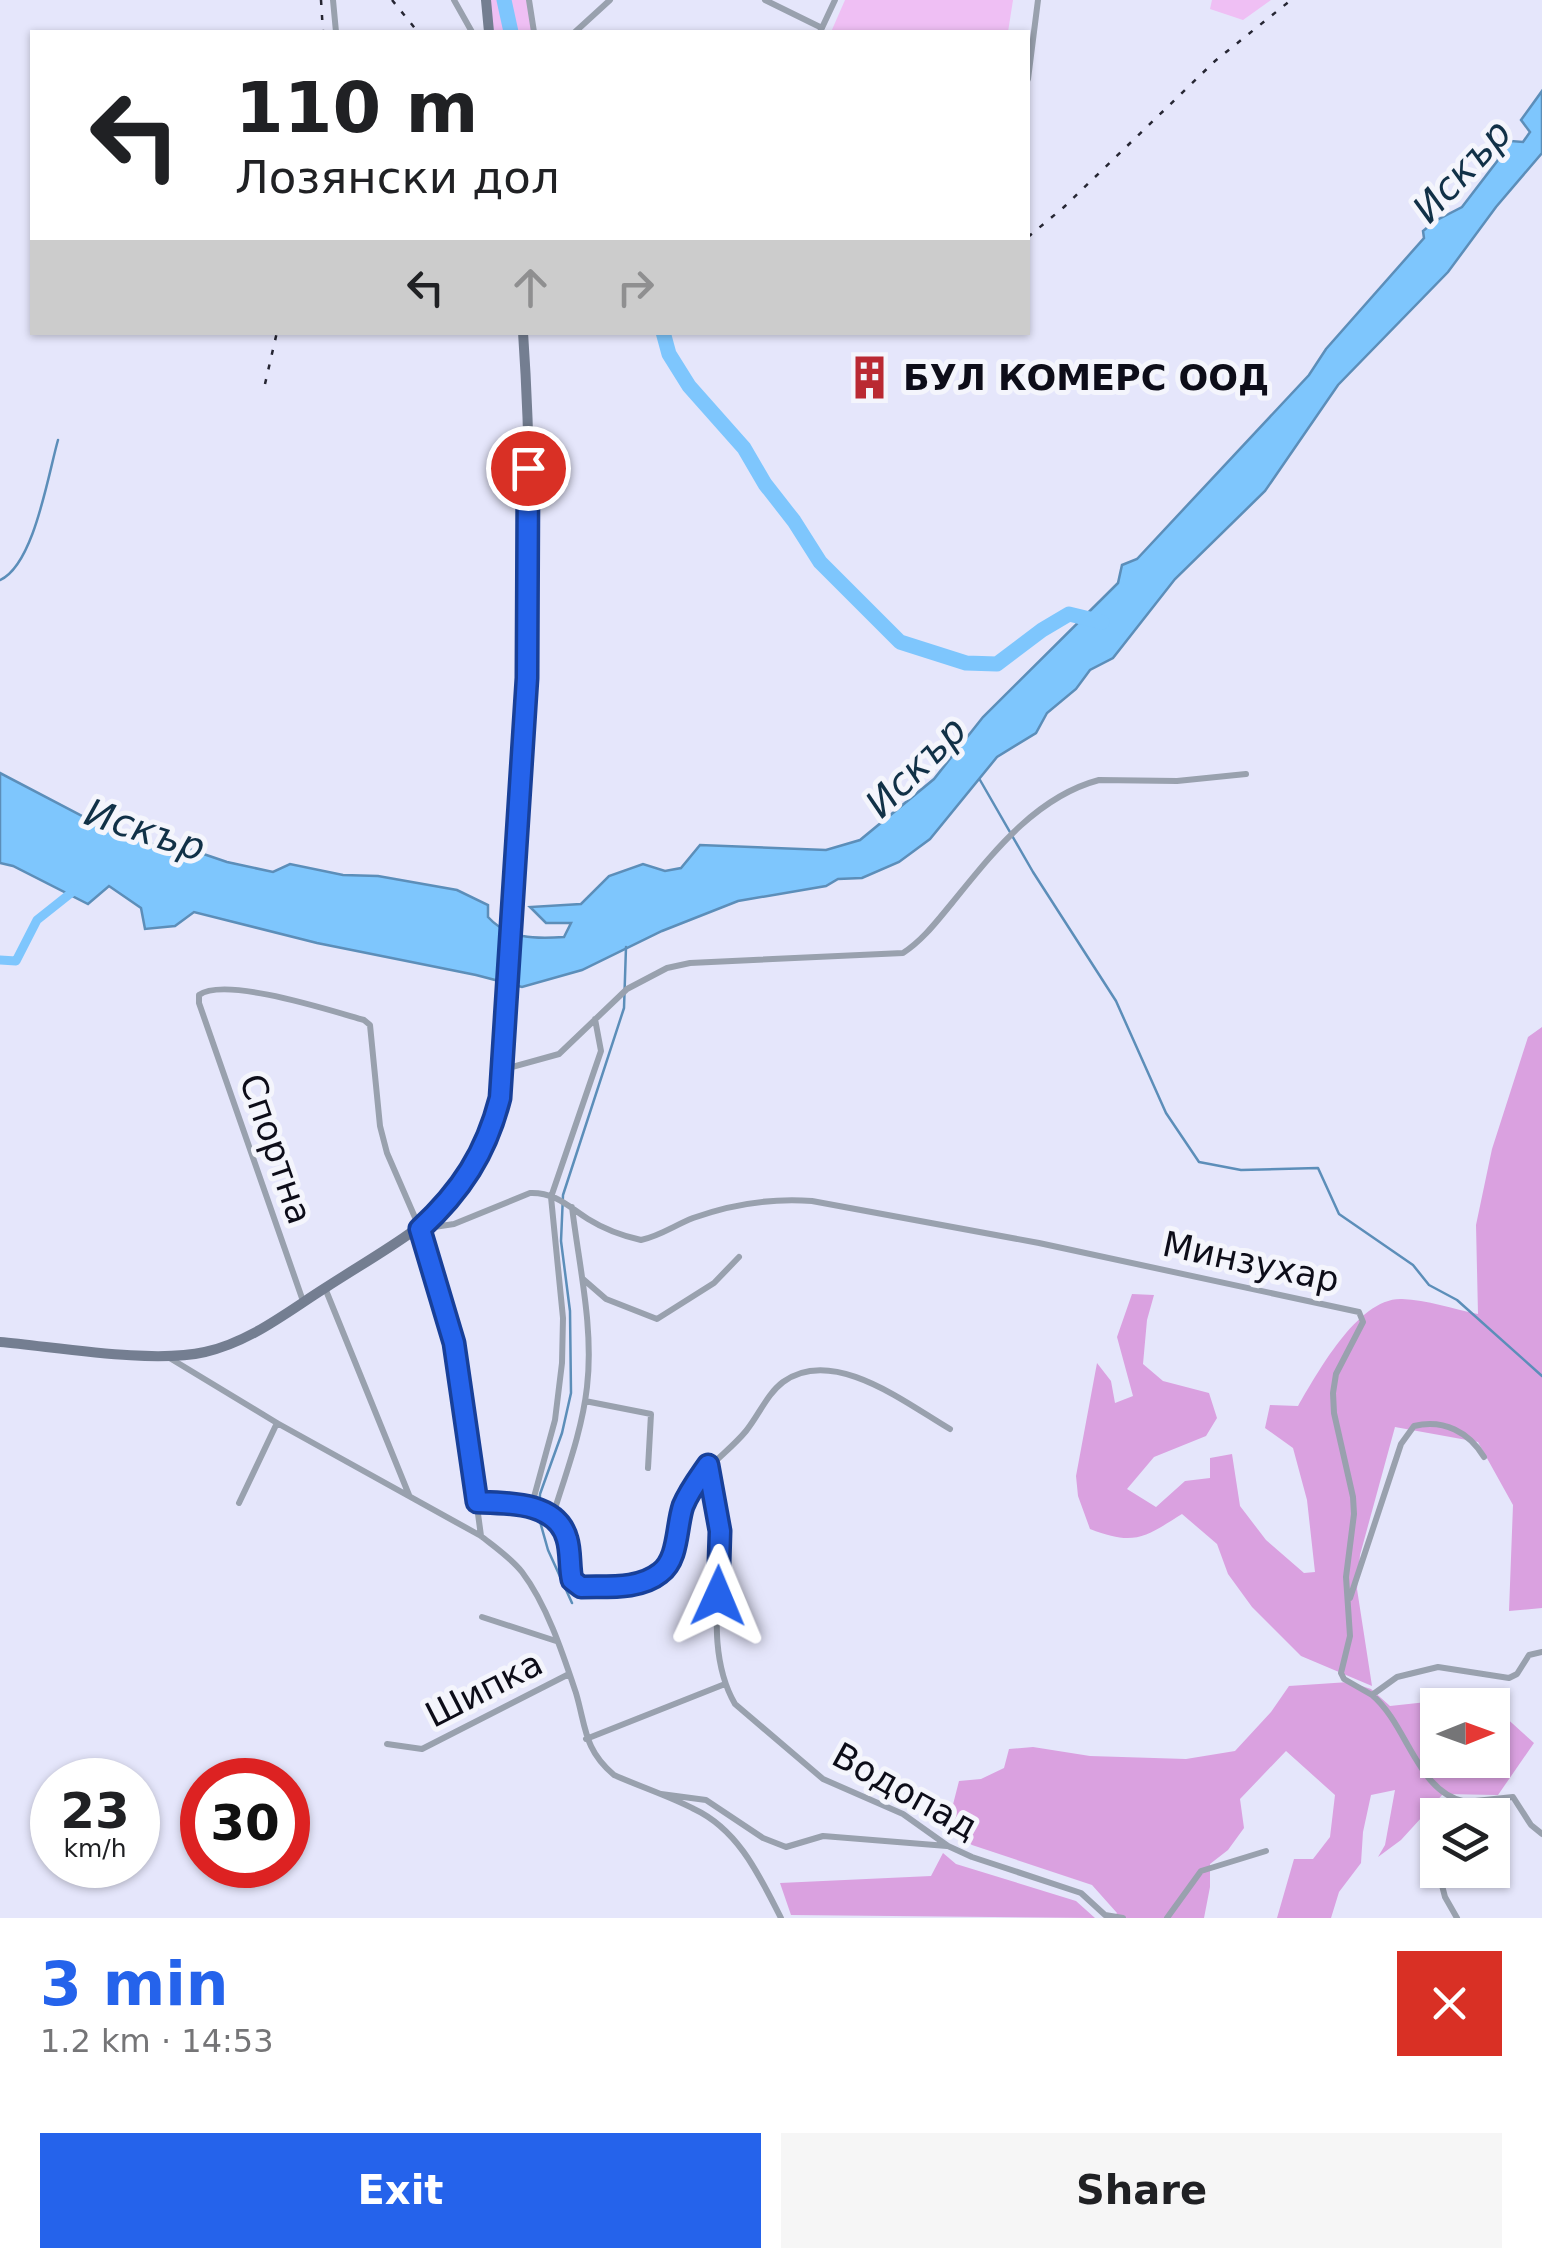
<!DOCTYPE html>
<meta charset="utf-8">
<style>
body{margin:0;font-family:"DejaVu Sans",sans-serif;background:#f6f6f6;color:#202124;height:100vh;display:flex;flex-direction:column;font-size:38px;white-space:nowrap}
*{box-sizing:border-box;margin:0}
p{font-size:32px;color:#757577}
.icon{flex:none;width:55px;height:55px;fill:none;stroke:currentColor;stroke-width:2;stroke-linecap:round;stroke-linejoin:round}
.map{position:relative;height:1918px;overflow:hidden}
.drawer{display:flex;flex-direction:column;background:#fff;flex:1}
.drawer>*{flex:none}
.top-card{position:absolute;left:30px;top:30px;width:1000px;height:305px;border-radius:0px;box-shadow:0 2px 8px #0004;background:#fff;color:#202124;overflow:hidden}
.needle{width:65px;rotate:89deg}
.buttons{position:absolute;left:1420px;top:1688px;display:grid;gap:20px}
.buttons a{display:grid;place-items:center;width:90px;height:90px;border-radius:0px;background:#fff;box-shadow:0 2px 8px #0004;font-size:50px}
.speed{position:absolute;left:30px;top:1758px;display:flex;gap:20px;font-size:50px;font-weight:700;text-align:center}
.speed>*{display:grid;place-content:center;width:130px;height:130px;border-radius:50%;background:#fff;box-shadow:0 2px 8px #0004;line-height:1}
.speed small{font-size:25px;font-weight:400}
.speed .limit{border:15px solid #d22;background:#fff;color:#111}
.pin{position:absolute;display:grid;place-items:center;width:85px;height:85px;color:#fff;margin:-42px;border:5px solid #fff;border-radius:50%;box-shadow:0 2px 10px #0007}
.me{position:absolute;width:110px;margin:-55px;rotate:1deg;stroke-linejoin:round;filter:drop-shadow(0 0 8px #0008)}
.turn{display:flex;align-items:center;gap:35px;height:210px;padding:0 40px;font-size:45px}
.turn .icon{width:130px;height:130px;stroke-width:2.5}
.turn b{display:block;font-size:70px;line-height:85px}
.lanes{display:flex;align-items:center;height:95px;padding:0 40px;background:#0003;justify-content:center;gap:50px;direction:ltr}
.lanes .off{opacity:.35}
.round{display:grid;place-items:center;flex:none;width:105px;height:105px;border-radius:0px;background:#f6f6f6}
.overview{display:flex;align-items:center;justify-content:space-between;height:170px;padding:0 40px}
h1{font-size:60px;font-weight:700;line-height:75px;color:#2563eb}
.primary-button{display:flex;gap:20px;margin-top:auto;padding:20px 40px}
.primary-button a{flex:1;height:115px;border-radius:0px;background:#2563eb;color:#fff;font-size:40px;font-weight:700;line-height:115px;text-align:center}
.primary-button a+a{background:#f6f6f6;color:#202124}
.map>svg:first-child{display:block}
.green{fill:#efbff4}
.forest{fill:#daa1e0}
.water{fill:#7ec6fd;stroke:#5c8eb9;stroke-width:2.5}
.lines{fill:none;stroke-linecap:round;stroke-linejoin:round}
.stream{stroke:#5c8eb9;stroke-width:2.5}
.canal{stroke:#7ec6fd;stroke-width:9}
.river{stroke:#7ec6fd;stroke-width:15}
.street{stroke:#99a1ae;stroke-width:6}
.secondary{stroke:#747e91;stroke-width:10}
.rail{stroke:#262633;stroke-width:2.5;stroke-dasharray:5 10;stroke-linecap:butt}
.route-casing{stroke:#184099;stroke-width:25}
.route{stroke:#2563eb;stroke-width:18}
.labels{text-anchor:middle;stroke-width:10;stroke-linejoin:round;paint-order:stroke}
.poi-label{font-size:35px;font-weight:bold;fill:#0d0d19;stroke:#f4f5fc;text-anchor:start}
.street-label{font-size:35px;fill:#0d0d19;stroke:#f4f5fc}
.water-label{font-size:38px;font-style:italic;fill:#113147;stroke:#f4f5fc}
</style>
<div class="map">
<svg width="1542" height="1918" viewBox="0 0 1542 1918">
<rect width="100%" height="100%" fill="#e5e6fb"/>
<path class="green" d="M 486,0 L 529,0 L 534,32 L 489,32 Z
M 845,0 L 1013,0 L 1008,32 L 831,32 Z
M 1212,0 L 1271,0 L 1243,20 L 1210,9 Z"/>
<path class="forest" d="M 1542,1027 L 1542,1608 L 1509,1611 L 1513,1505 L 1478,1442 L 1395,1427 L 1360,1555 L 1357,1589 L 1372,1686 L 1301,1656 L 1252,1607 L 1228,1574 L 1217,1544 L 1182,1514 C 1144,1538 1134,1546 1090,1529 L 1078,1496 L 1076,1476 L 1097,1363 L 1111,1381 L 1115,1403 L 1133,1396 L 1117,1337 L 1132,1294 L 1154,1295 L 1147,1320 L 1143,1364 L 1163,1381 L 1209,1393 L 1217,1418 L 1206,1436 L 1154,1457 L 1127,1489 L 1156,1507 L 1185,1481 L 1210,1478 L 1210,1458 L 1232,1454 L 1240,1506 L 1266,1540 L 1304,1573 L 1315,1572 L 1307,1500 L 1293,1448 L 1265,1428 L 1270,1405 L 1298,1406 C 1317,1374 1358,1297 1402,1299 C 1427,1300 1453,1309 1478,1314 L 1476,1225 L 1492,1149 L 1528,1037 Z
M 1349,1682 L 1371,1689 L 1390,1706 L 1482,1696 L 1492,1705 L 1438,1705 L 1438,1760 L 1492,1760 L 1492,1705 L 1534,1743 L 1498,1795 L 1443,1794 L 1401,1840 L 1378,1857 L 1385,1845 L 1395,1790 L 1371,1795 L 1363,1832 L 1361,1863 L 1339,1892 L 1331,1918 L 1277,1918 L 1294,1859 L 1313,1859 L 1330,1837 L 1335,1795 L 1286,1751 L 1240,1799 L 1244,1828 L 1228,1850 L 1210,1864 L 1210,1887 L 1204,1918 L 1113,1918 L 1117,1913 L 1092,1885 L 972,1845 L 947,1828 L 959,1781 L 981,1779 L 1004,1768 L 1009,1749 L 1033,1747 L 1090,1756 L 1186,1759 L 1235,1751 L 1271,1712 L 1289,1686 Z
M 943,1853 L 956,1864 L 1076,1901 L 1095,1918 L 791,1915 L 780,1883 L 931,1876 Z"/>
<path class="water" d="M 1542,91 L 1542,153 L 1496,207 L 1448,272 L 1338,385 L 1265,491 L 1175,579 L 1113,658 L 1090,670 L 1076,689 L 1047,713 L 1036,733 L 997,757 L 930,839 L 899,862 L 862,878 L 838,879 L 826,886 L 738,901 L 662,931 L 582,970 L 522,987 L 476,975 L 317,943 L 194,912 L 175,926 L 145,929 L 141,908 L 109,886 L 88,904 L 13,866 L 0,863 L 0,773 L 109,830 L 165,848 L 171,843 L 227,862 L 273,872 L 290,864 L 343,875 L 378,876 L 457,890 L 488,905 L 488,917 C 508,939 535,939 564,937 L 571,923 L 546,923 L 530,907 L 581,904 L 609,876 L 643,864 L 665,871 L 681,868 L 700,845 L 826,850 L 860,840 L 934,779 L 983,717 L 1118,583 L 1122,565 L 1137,559 L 1309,375 L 1326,349 L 1424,238 L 1423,231 L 1435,221 L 1462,207 L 1498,160 L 1498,140 L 1523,142 L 1530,132 L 1521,120 Z"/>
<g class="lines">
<path class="stream" d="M 0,580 C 34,565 48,475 58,440
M 980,780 L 1033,872 L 1116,1001 L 1166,1113 L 1199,1162 L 1241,1170 L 1318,1168 L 1339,1214 L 1413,1265 L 1429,1285 L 1457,1300 L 1542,1376
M 572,1603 L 548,1550 L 539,1518 L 540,1494 L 562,1433 L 571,1393 L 570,1311 L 561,1241 L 563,1195 L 624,1008 L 626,947"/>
<path class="canal" d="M 0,960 L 16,961 L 37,920 L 76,889"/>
<path class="river" d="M 504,0 L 511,32
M 663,332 L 669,354 L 689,386 L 744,448 L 765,484 L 794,521 L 820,562 L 900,642 L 966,663 L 997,664 L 1042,630 L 1069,614 L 1102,622"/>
<path class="street" d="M 333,0 L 336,32
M 454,0 L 472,32
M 529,0 L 534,32
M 765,0 L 822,28
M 575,32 L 610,0
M 820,32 L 835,0
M 1028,79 L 1038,0
M 505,1069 L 559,1054 L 627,989 L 667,968 L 690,963 L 903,953 C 923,940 937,921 952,903 C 992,854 1035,797 1099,780 L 1177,781 L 1246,774
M 421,1229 L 454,1224 L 530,1193 C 555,1192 569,1207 588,1219 C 604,1229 623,1236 641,1240 C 660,1236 675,1225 693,1218 C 732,1204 771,1198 812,1201 L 1039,1243 L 1359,1312 L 1363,1322 L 1336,1374 L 1333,1393 L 1334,1413 L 1353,1497 L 1354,1514 L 1346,1577 L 1350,1636 L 1341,1673 L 1344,1679 L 1372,1695 L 1397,1677 L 1438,1667 L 1509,1678 L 1517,1674 L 1529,1655 L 1542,1652
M 583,1279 L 606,1299 L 657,1319 L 714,1283 L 739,1257
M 325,1288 L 409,1495
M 303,1301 L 199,1003 L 199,995 C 225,976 332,1011 364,1020 L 370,1025 L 380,1126 L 387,1153 L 420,1229 L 455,1343 L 481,1536
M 168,1357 L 277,1423 L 481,1536 C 495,1547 511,1558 522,1572 C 547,1605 563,1654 576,1693 C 586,1727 584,1750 614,1775 C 641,1787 669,1796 694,1809 C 739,1830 760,1877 781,1918
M 585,1401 L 651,1414 L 648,1468
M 709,1465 C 713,1488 719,1511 720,1535 C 720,1590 706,1654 735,1704 L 823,1779 L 903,1814 L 948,1846 L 972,1857 L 1081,1893 L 1105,1915 L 1123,1918
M 477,1502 L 531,1508
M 239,1503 L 277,1423
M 553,1515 L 567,1537 L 572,1579 L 581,1587 C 605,1586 644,1590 662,1571 C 681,1552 678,1516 690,1493 C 704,1466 728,1453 746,1431 C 759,1415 767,1394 783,1382 C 833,1345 907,1404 950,1429
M 553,1515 L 531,1508 L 555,1420 L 562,1363 L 563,1318 L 551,1197 L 601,1051 L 595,1019
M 553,1515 C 566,1473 582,1431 587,1387 C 594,1328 579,1266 572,1207
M 1350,1598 L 1401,1444 L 1414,1426 C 1444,1419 1469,1432 1484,1457
M 482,1617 L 556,1641
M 1372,1695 C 1408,1725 1417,1793 1466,1802 L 1462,1815
M 586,1739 L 725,1684
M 387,1744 L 422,1749 L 569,1674
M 661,1794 L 706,1800 L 763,1838 L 786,1847 L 823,1836 L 947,1846
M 1466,1802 L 1513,1797 L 1531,1825 L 1542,1834
M 1438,1855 L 1438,1868
M 1438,1870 L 1445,1897 L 1457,1918
M 1167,1918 L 1201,1871 L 1266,1851"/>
<path class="secondary" d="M 486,0 L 489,32
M 0,1342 C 57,1347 152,1364 205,1352 C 250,1342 287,1312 325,1288 C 426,1223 486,1201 504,1069 C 522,825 540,578 523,332"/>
<path class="rail" d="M 321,0 L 323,32
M 392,0 L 418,32
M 1028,237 L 1064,207 L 1215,61 L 1291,0
M 265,384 L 277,332"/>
</g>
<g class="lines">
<defs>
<path id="route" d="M 528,468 L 527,678 L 500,1098 C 486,1153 461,1191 420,1229 L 454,1343 L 477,1502 C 509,1503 557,1502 567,1539 C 571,1552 569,1567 572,1580 L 581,1587 C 606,1586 639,1590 660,1573 C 679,1559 676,1527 683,1506 C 689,1491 699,1478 708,1465 L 720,1531 L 718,1596"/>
</defs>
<use href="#route" class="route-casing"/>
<use href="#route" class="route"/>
</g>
<defs>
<symbol id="building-bare" viewBox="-9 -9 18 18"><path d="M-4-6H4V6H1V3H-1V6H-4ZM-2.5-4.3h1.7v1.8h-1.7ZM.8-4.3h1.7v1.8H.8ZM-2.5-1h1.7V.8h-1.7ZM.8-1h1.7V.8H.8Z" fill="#ba2932" stroke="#f4f5fc" stroke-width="2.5" paint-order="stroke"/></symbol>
</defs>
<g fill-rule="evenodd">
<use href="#building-bare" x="838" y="346" width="63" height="63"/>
</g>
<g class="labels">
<g class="poi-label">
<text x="903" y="390">БУЛ КОМЕРС ООД</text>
</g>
<g class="street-label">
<text transform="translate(276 1149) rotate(71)" y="12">Спортна</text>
<text transform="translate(1251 1262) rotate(12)" y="12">Минзухар</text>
<text transform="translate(484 1689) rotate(-27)" y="12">Шипка</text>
<text transform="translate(905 1791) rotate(29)" y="12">Водопад</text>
</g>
<g class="water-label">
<text transform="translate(1462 171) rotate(-47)" y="13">Искър</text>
<text transform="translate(916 767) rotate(-45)" y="13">Искър</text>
<text transform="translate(145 830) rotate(18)" y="13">Искър</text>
</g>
</g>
</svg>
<div class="buttons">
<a><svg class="needle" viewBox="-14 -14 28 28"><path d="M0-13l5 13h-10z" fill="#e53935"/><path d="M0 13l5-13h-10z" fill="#757577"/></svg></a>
<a><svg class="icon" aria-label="layers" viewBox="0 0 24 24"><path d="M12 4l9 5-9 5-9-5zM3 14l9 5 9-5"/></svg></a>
</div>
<div class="speed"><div>23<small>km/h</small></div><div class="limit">30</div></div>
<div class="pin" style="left:528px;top:468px;background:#d93025"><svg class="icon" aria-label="arrive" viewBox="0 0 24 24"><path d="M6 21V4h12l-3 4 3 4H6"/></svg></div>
<svg class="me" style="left:718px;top:1596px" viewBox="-20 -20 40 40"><path d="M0-17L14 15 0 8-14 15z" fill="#2563eb" stroke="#fff" stroke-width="4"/></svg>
<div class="top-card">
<div class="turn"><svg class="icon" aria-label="left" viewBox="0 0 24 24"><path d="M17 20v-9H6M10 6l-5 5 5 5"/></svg><div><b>110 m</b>Лозянски дол</div></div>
<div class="lanes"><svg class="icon" aria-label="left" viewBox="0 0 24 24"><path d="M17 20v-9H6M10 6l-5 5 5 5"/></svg><svg class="icon off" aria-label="ahead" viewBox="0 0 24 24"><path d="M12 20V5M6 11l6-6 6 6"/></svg><svg class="icon off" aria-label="right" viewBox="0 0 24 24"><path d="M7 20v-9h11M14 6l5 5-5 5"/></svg></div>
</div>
</div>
<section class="drawer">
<div class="overview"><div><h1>3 min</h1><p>1.2 km · 14:53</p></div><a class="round" style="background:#d93025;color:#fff"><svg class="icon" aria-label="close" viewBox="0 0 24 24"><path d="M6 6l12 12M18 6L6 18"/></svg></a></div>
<div class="primary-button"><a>Exit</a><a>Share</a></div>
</section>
